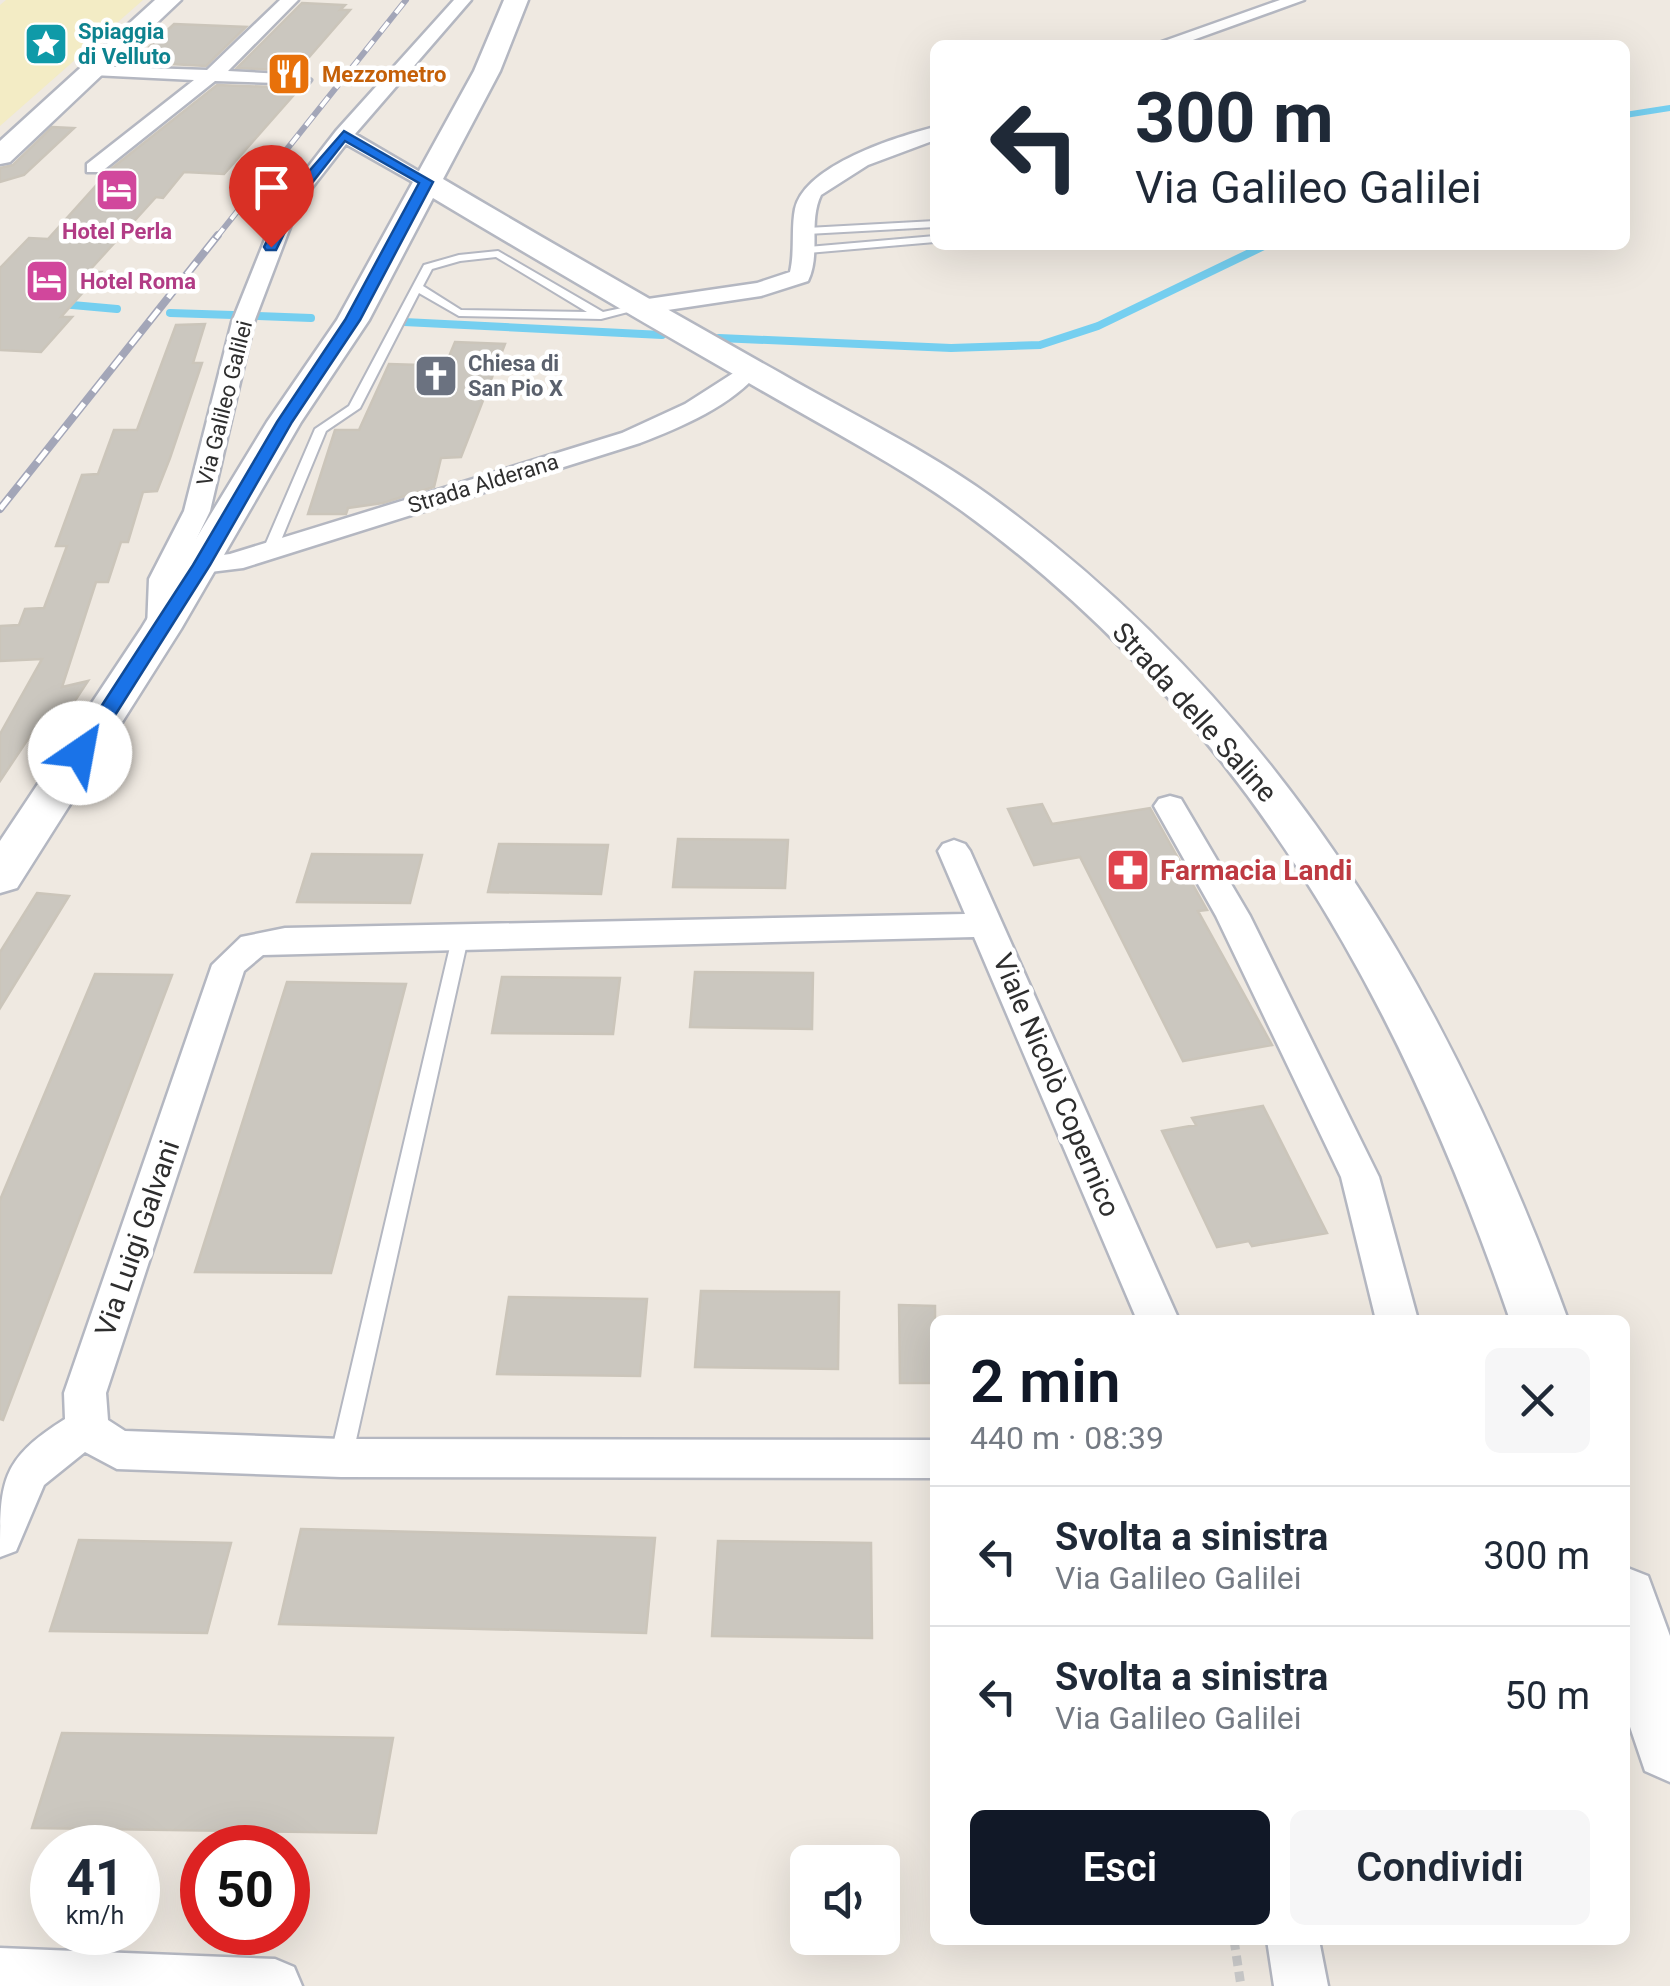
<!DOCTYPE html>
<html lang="it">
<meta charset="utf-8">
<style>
body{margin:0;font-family:Roboto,sans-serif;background:#f6f6f7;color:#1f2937;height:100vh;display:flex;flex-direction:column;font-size:38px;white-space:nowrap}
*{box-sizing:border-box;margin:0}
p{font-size:32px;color:#747a83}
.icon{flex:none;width:55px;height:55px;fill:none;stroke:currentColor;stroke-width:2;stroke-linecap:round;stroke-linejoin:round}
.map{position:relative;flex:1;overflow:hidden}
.drawer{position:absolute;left:930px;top:1315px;width:700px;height:630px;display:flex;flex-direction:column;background:#fff;border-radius:15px;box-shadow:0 10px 40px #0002}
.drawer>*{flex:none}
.banner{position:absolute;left:930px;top:40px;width:700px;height:210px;border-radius:15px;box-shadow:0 10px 40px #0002;background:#fff;color:#1f2937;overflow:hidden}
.controls{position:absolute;left:790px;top:1845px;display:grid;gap:20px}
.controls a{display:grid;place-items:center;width:110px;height:110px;border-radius:15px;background:#fff;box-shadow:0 10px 40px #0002;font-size:50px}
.speed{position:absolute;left:30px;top:1825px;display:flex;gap:20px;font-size:50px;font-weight:700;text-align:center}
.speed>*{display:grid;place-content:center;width:130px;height:130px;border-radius:50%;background:#fff;box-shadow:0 10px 40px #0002;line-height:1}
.speed small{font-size:25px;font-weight:400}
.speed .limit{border:15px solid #d22;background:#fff;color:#111}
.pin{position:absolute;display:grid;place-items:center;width:85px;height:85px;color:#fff;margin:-102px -42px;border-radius:50% 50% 50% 0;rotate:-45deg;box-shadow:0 0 10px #0007}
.pin .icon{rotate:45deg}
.me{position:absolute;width:110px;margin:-55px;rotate:33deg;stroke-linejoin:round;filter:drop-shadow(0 0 8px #0008)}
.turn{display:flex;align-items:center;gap:35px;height:210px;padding:0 40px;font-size:45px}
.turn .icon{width:130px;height:130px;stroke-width:2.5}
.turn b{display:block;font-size:70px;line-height:85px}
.round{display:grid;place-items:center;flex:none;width:105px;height:105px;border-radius:15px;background:#f6f6f7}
.head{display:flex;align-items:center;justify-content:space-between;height:170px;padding:0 40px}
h1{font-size:60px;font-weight:600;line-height:75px;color:#111827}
.button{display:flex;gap:20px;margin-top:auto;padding:20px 40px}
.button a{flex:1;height:115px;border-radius:15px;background:#111827;color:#fff;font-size:40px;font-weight:600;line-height:115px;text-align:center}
.button a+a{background:#f6f6f7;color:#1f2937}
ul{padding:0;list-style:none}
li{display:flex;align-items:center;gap:30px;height:140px;padding:0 40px;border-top:2px solid #e0e1e3}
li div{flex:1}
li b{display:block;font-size:38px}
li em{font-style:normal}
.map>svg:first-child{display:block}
.sand{fill:#f3ecc5}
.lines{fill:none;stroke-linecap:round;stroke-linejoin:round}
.stream-far1{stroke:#75cff0;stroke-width:6}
.stream{stroke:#75cff0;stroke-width:8}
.building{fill:#cbc7bf;stroke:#cbc5ba;stroke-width:2.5}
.lane-casing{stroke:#b4b7c1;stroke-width:4}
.street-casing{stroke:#b4b7c1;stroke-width:5}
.secondary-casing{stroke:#b4b7c1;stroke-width:5}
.path{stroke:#c9c9c9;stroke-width:9;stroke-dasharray:10 6;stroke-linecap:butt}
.lane{fill:#fff;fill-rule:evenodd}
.street{fill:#fff;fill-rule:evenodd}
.secondary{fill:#fff;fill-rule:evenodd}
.rail-far1-casing{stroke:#a3a6b8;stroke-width:6}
.rail-casing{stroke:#a3a6b8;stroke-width:8}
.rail-far1{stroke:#fff;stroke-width:4;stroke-dasharray:12;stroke-linecap:butt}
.rail{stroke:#fff;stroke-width:5;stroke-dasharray:15;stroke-linecap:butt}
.route{fill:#1a73e8;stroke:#114b97;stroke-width:2.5}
.labels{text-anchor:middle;stroke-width:9;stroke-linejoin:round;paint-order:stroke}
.far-culture-label{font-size:22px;font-weight:bold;fill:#0d838f;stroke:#fff;text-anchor:start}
.far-food-label{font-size:22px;font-weight:bold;fill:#c56008;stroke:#fff;text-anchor:start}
.far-hotel-label{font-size:22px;font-weight:bold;fill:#b23c85;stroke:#fff}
.far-worship-label{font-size:22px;font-weight:bold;fill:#5b616d;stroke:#fff;text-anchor:start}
.far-street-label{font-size:22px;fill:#2e2e2e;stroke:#fff}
.street-label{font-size:28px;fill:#2e2e2e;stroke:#fff}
.health-label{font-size:28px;font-weight:bold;fill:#be3a42;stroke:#fff;text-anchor:start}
</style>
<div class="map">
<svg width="1670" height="1986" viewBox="0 0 1670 1986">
<rect width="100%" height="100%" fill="#efe9e1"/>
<path class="sand" d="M 6,0 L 143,0 L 0,126 L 0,5 Z"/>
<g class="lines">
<path class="stream-far1" d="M 1625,115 L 1670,108"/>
<path class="stream" d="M 61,304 L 117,309
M 170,313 L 233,315
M 258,316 L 311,318
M 404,322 L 662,335
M 719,338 L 951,348 L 1040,345 L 1098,326 L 1266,245"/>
</g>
<path class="building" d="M 302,3 L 345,5 L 340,10 L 350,10 L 297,71 L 237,68 Z
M 174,24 L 246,27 L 206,66 L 133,62 Z
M 217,85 L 300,88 L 224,174 L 184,172 L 163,198 L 156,197 L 88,272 L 101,272 L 61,317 L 72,317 L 41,352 L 0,350 L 0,268 L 29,238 L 48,239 L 111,169 Z
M 52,127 L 74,128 L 24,175 L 0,182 L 0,168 L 13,165 Z
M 205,324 L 193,363 L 202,363 L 170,458 L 157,491 L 143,492 L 128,542 L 121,542 L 108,582 L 96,582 L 62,687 L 88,681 L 63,719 L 42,718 L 0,781 L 0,734 L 42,659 L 0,661 L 0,626 L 19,625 L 25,609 L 44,608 L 67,546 L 56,546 L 82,475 L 98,474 L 114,430 L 137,430 L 176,325 Z
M 455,342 L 505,344 L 461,457 L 441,458 L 434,487 L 383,503 L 348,508 L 346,514 L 308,514 L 335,430 L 359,430 L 389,364 L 422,365 L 448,359 Z
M 1042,804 L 1052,824 L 1150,808 L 1207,910 L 1198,911 L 1272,1045 L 1183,1061 L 1080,857 L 1034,865 L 1008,809 Z
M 678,839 L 788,840 L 785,888 L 673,887 Z
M 499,844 L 608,845 L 601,894 L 488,892 Z
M 312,854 L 422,855 L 410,903 L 297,902 Z
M 37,893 L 69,896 L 0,1008 L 0,952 Z
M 695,972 L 813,973 L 812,1029 L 690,1027 Z
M 95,974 L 172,975 L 3,1420 L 0,1419 L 0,1200 Z
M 502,977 L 620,978 L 613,1034 L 492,1033 Z
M 287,982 L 406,984 L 331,1273 L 195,1272 Z
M 1263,1106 L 1327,1233 L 1252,1246 L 1249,1241 L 1217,1247 L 1162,1131 L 1196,1125 L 1192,1118 Z
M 701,1291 L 839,1292 L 838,1369 L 695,1367 Z
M 509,1297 L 647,1299 L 640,1376 L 497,1374 Z
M 899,1305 L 935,1306 L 935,1383 L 900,1383 Z
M 301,1529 L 655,1538 L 646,1633 L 279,1624 Z
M 79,1540 L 231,1543 L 207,1633 L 50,1631 Z
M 718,1541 L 871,1543 L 872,1638 L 712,1636 Z
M 62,1733 L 393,1738 L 376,1833 L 32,1828 Z"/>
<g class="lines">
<defs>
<path id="lane" d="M 935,221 L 935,227 L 807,234 L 802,231 L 807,228 Z
M 935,236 L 935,242 L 808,253 L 803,250 L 808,247 Z
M 498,251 L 603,312 L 641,304 L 647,307 L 601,319 L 459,316 L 419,293 L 360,408 L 326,431 L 277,550 L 275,553 L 265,553 L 263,550 L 315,429 L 349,406 L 424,265 L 459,255 ZM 496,257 L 587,312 L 461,310 L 423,286 L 432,269 L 460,261 Z
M 461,928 L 469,934 L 352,1458 L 349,1465 L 341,1468 L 333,1465 L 330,1458 L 453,934 Z"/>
<path id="street" d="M 280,0 L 298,0 L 228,71 L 302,75 L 311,80 L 308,84 L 215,81 L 101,172 L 87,172 L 87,164 L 194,80 L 93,75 L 84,70 L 87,66 L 207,70 Z
M 454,0 L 471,0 L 355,134 L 437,182 L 434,186 L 420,186 L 346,144 L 307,194 L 292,222 L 254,322 L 210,511 L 177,579 L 175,629 L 171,635 L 151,635 L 147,629 L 149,579 L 184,511 L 232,322 L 272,222 L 291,189 L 336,131 Z
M 1280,0 L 1304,0 L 1179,45 L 1153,45 Z
M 935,127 L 935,140 L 868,165 L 821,195 C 808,222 821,254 808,281 L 761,296 L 641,314 L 630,307 L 641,300 L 757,283 L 790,272 C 795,251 791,229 795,209 C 805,165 896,137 935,127 Z
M 749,363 L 761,370 C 732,406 681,427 640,443 L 243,568 L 202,573 L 188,565 L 192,559 L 230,554 L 622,433 L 685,404 Z
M 1170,796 L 1181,799 L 1250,916 L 1379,1177 L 1418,1320 L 1376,1320 L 1341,1177 L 1216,916 L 1154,806 L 1159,799 Z
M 954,840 L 965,844 L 970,851 L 1179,1320 L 1137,1320 L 974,937 L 263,955 L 244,971 L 106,1393 L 108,1420 L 125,1431 L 341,1439 L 935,1440 L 935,1478 L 341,1477 L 117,1469 L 85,1452 L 44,1485 L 16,1551 L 0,1557 C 0,1481 0,1460 65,1419 L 64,1393 L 212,965 L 241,937 L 285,928 L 965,914 L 938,851 L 943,844 Z
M 1267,1940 L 1319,1940 L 1328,1986 L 1274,1986 Z
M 0,1948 L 275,1959 L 294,1967 L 302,1986 L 0,1986 Z"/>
<path id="secondary" d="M 155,0 L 181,0 L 10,162 L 0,164 L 0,141 Z
M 504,0 L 528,0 L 500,71 L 443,179 C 555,245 668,310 782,374 C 851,414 925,449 990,496 C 1278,705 1448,991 1568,1320 L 1510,1320 C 1400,999 1242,714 962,511 C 898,465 828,429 761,390 C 651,327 542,263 433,198 L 369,320 L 301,422 L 181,629 L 17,888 L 0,893 L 0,841 L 141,629 L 267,422 L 337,320 L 474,71 Z
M 1625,1567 L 1648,1576 L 1670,1636 L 1670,1782 L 1645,1771 L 1625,1712 Z"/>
</defs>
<use href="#lane" class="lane-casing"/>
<use href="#street" class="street-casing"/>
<use href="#secondary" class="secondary-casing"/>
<path class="path" d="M 1234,1940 L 1241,1986"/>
<use href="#lane" class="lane"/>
<use href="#street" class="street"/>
<use href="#secondary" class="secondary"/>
<defs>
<path id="rail-far1" d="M 216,238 L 406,0"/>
<path id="rail" d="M 0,509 L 218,235"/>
</defs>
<use href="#rail-far1" class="rail-far1-casing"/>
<use href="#rail" class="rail-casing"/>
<use href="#rail-far1" class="rail-far1"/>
<use href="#rail" class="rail"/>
</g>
<path class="route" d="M 344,131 L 433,182 L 360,320 L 292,422 L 210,565 L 88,758 L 73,758 L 71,753 L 193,565 L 277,422 L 345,320 L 419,183 L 345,141 L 304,193 L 276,250 L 266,250 L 264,247 L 291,192 Z"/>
<defs>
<symbol id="sight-square" viewBox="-11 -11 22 22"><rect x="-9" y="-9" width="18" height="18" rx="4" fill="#0f9aa8" stroke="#fff"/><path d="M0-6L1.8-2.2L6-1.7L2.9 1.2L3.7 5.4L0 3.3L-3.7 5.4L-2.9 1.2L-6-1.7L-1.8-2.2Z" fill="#fff"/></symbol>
<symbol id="restaurant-square" viewBox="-11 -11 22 22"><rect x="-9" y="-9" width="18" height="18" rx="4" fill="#e8710a" stroke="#fff"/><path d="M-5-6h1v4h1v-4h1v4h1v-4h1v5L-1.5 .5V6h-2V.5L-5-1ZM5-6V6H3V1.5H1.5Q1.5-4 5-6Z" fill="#fff"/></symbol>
<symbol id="hotel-square" viewBox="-11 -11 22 22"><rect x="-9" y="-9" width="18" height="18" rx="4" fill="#d1479c" stroke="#fff"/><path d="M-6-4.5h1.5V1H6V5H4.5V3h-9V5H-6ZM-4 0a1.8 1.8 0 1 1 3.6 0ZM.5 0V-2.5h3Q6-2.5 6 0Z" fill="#fff"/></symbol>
<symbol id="church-square" viewBox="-11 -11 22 22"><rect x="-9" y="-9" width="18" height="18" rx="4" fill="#6b7280" stroke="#fff"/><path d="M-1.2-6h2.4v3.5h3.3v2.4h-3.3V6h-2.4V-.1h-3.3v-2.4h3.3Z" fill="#fff"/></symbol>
<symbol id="pharmacy-square" viewBox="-11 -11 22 22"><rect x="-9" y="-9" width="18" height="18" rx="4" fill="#e0444e" stroke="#fff"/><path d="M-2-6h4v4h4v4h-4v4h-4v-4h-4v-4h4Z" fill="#fff"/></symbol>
</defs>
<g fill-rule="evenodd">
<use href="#sight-square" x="21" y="19" width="50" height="50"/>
<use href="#restaurant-square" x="264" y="49" width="50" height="50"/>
<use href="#hotel-square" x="92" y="165" width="50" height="50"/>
<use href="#hotel-square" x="22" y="256" width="50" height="50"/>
<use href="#church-square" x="411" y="351" width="50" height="50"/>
<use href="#pharmacy-square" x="1103" y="845" width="50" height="50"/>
</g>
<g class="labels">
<g class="far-culture-label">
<text x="78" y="39">Spiaggia<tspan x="78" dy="25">di Velluto</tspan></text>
</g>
<g class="far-food-label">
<text x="322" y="82">Mezzometro</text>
</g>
<g class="far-hotel-label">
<text x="117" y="239">Hotel Perla</text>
<text x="80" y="289" text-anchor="start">Hotel Roma</text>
</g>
<g class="far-worship-label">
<text x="468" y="371">Chiesa di<tspan x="468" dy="25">San Pio X</tspan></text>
</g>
<g class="far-street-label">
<text transform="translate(224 403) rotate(-76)" y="8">Via Galileo Galilei</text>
<text transform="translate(483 483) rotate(-17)" y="8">Strada Alderana</text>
</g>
<g class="street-label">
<text transform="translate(1195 712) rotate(48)" y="10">Strada delle Saline</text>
<text transform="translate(1057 1085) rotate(67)" y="10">Viale Nicolò Copernico</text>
<text transform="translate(137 1238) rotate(-71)" y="10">Via Luigi Galvani</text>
</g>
<g class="health-label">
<text x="1160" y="880">Farmacia Landi</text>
</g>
</g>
</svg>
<div class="controls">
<a><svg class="icon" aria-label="sound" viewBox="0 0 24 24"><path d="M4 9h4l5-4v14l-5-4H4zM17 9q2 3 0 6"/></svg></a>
</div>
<div class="speed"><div>41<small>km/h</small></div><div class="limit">50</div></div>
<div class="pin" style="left:271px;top:247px;background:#d93025"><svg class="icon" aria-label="arrive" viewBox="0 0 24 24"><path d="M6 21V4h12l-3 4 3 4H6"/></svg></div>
<svg class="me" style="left:80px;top:753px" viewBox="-20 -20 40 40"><circle r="19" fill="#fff"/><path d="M0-13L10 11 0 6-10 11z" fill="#1a73e8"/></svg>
<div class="banner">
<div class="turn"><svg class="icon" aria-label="left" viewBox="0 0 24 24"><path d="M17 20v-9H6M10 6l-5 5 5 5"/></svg><div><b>300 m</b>Via Galileo Galilei</div></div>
</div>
<section class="drawer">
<div class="head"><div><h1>2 min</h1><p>440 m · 08:39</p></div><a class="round"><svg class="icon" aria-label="close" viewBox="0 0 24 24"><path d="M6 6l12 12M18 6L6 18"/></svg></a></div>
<ul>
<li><svg class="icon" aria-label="left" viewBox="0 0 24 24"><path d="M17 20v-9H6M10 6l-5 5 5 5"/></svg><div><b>Svolta a sinistra</b><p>Via Galileo Galilei</p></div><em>300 m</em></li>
<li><svg class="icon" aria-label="left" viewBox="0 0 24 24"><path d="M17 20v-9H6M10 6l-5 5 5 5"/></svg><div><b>Svolta a sinistra</b><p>Via Galileo Galilei</p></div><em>50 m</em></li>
</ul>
<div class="button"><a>Esci</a><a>Condividi</a></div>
</section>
</div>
